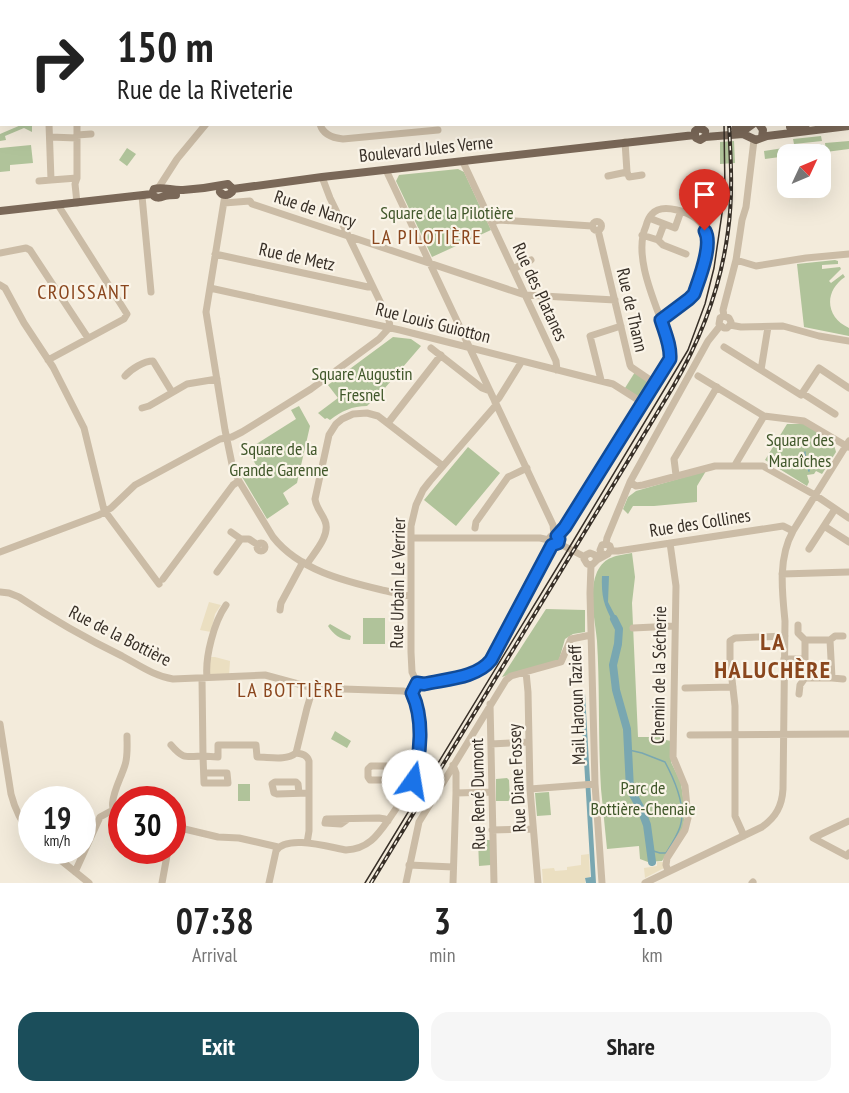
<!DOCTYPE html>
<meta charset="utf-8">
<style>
body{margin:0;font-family:"PT Sans Narrow",sans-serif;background:#f6f6f6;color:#222;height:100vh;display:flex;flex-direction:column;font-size:22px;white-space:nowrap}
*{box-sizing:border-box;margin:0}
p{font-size:20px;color:#767676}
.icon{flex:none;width:33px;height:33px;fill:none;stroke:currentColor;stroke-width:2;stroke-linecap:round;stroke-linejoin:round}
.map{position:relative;height:883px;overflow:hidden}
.panel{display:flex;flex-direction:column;background:#fff;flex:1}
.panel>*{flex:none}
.hud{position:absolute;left:0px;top:0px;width:849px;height:126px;box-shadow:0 6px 24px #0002;background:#fff;color:#222;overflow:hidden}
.needle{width:39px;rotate:46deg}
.buttons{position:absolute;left:777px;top:144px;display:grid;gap:12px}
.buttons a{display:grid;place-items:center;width:54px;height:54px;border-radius:12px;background:#fff;box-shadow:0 6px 24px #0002;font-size:30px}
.speed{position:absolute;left:18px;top:786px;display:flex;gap:12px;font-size:30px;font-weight:700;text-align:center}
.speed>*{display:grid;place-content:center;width:78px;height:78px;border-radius:50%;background:#fff;box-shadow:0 6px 24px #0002;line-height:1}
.speed small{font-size:15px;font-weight:400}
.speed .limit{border:9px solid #d22;background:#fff;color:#111}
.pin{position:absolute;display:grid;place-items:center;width:51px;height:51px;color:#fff;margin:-62px -26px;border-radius:50% 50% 50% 0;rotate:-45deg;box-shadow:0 0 6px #0007}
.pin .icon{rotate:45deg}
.me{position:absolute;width:66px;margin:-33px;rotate:13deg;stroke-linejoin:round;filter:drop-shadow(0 0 4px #0008)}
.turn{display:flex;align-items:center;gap:21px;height:126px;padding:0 18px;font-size:27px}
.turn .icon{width:78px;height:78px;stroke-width:2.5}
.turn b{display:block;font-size:42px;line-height:51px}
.eta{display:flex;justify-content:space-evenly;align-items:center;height:102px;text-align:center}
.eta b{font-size:36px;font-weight:700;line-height:42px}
.primary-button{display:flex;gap:12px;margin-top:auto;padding:12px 18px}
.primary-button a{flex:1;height:69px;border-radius:18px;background:#1b4e5b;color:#fff;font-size:24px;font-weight:700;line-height:69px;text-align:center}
.primary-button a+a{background:#f6f6f6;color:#222}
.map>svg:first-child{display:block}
.green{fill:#b0c39a}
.plaza{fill:#ebdfc1}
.water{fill:#79a7b1}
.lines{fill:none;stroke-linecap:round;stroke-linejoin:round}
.stream{stroke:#79a7b1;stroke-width:1.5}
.river{stroke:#79a7b1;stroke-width:8}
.minor{stroke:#cbbca6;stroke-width:7}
.major{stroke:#7a6858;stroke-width:8}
.tram{stroke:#372f27;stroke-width:1.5}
.rail-casing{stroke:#372f27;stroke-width:4}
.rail{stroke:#faf4e8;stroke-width:1.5;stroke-dasharray:4.5;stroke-linecap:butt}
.route-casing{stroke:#114b97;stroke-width:15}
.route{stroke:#1a73e8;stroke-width:10}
.labels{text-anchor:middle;stroke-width:4.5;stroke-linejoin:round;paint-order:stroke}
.street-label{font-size:18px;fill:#372f27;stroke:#faf4e8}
.park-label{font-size:18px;fill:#40572a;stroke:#faf4e8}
.neighbourhood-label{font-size:20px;letter-spacing:1.5px;fill:#8a461d;stroke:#faf4e8}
.district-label{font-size:24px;font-weight:bold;letter-spacing:1.5px;fill:#8a461d;stroke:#faf4e8}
</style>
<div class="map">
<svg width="849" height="883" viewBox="0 0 849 883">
<rect width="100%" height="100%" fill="#f3ebdb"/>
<path class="green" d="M 21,125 L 32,125 L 32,132 L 24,128 L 5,136 L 6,140 L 0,141 L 0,134 Z
M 821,136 L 822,141 L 794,144 L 793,139 Z
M 734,141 L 735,163 L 720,164 L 720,142 Z
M 849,141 L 849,149 L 826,152 L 825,143 Z
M 822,144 L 823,153 L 795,154 L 794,147 Z
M 31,145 L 33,163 L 10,165 L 10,171 L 0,172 L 0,148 Z
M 790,147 L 792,154 L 788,154 L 787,156 L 765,159 L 764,151 Z
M 127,148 L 136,154 L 127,166 L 119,160 Z
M 458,169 L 464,172 L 491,230 L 432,257 L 396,181 L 399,175 Z
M 835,260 L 838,261 L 838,264 L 822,265 L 822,269 L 840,267 L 841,269 L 829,281 L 831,283 L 843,274 L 845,277 C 824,291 825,317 849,328 L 849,336 L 804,327 L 797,264 Z
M 393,337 L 411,339 L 421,346 L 372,403 L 371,402 L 367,406 C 352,406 342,411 330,420 L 327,418 L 325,419 L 318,413 L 338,398 L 328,385 Z
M 635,372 L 652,383 L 642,399 L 625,388 Z
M 299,406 L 310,426 L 297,483 L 283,493 L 289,504 L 267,519 L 241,475 L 256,465 L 247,450 L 296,419 L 291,410 Z
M 787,424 L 804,424 L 833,441 L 836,452 L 822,474 L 816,471 L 814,474 L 807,475 L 809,482 L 807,486 L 765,460 Z
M 468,447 L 500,473 L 456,526 L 424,500 Z
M 706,471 L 697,486 L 697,502 L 654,506 L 633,506 L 628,514 L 623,509 L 628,497 L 636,491 Z
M 632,553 L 635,577 L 632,603 L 638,737 L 666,737 L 666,740 L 671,741 L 671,762 L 681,783 L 685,811 L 683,830 L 662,861 L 648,862 L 640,859 L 639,846 L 607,849 C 605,829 603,809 601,789 C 598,740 600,690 597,641 C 595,619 588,593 597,572 C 605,556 616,556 632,553 Z
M 546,609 L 585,610 L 585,632 L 573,634 L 565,639 L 559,660 L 502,677 Z
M 363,618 L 385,618 L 385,644 L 363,644 Z
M 330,624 L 351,636 L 350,640 C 339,639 334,635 328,626 Z
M 335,731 L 351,741 L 347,748 L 331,739 Z
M 507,778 L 509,780 L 510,800 L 508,801 L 496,801 L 496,779 Z
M 238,784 L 250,784 L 250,801 L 238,801 Z
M 549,792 L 551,815 L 537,816 L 535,793 Z
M 478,840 L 490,840 L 491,865 L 479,866 Z"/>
<path class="plaza" d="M 209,602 L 221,605 L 215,614 L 211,632 L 200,630 Z
M 208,657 L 215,657 L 230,661 L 229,676 L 207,677 Z
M 589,854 L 590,877 L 585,878 L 585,883 L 543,883 L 542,869 L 554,868 L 555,871 L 567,870 L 567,867 L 581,865 L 581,855 Z
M 657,862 L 664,862 L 664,868 L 645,878 L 644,868 L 657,866 Z"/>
<path class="water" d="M 602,576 L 609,576 L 608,602 L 621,627 L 616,627 C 605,608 601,599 602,576 Z
M 580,694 L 585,694 L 596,883 L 586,883 L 585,878 L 591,877 Z"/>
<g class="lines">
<path class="stream" d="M 805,452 L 805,453
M 805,454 L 809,471
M 629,750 L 642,753 L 665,762 C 674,779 687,807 680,827 C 677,836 671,845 666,853 L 660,853 L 650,850"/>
<path class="river" d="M 614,619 L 619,629 L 618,644 L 613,665 L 616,690 L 627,729 L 630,789 L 641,809 L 647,825 L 652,862"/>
<path class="minor" d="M 44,0 L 45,2
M 183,0 L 184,2
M 190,0 L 191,2
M 304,0 L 305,2
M 696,0 L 696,2
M 738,0 L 738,2
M 166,2 L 168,0
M 282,2 L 284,0
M 351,2 L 353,0
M 848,66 L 849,66
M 49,124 L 51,180 L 77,178
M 77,124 L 77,178 L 75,184 L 77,203
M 320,124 C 323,135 333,138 343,139 L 438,130
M 77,135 L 91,134
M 50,137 L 77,138
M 625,142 L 627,172 L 629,177 L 642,175
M 463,162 L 556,361 L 557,370
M 386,170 L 553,525 L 554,535
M 608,176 L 627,172
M 322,177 L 330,198 L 389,320 L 390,327
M 39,181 L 51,180
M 159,187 L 177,159 L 206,124
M 225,195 L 206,312 L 225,430 L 233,469 L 239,481 L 273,537 C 299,570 344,581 382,590 C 392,592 401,595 410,596
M 142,196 L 151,292
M 224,203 L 250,201 L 252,204 L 525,295 L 615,300
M 649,218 L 675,228 L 681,211
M592.5 226a4.5 4.5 0 1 1 9 0a4.5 4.5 0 1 1-9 0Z
M 491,222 L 499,220 L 592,226
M 598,230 L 630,365 L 631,367 L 656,384
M 642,235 L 658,240 L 663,245 L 686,254
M 658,240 L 664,224
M 0,253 L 26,248 L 30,250 L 88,338
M 215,254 L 368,287 L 373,287
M 736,260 L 756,266 L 806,258 L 849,254
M 513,269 L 531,260
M 0,285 L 5,288 L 24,323 L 53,367 L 84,428 L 104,510 L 159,584
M 210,288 L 400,330 L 613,384 L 643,403
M 724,316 L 723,310 L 736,260 L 742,220 L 746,207 L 754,140
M 730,325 L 731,322 L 729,318 L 724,316 L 720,318 L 719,324 L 724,328 L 727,328 L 730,325 L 741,327 L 783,326 L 819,336 L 849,341
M 768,327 L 761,370 L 801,395 L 819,368 L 849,388
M 724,347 L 761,370
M 431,348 L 482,388 L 490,391
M 48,360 L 124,319 L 127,314 L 58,205
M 125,376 C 131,369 144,361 153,361 L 172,392
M 698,376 L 764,416 L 804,421 L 848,447
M 601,380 L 590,336 L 621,326
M 802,393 L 835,414
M 495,402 L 499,398 L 522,361
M 142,408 L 149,406 L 187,384 L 217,379
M 388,423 L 441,355
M 735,465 L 764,416
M 676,475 L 674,459 L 717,387
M 630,482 L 636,486 L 643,485 L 715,466 L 763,466 L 815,495 L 849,518
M 824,526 L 849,542
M 475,528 L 476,522 L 508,477 L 527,468
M 231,532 L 241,539
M549 540a5 5 0 1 1 10 0a5 5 0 1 1-10 0Z
M 557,536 L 565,527 L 671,359 C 671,348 667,339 664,328 C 654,300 633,255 646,226 C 647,222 649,217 652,214 C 658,207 669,208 677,210 C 691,213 704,222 707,236 C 711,248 698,281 694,294 L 689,299 L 661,320
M 412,538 L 540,538 L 549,540
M 558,543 L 585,557
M257 547a4 4 0 1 1 8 0a4 4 0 1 1-8 0Z
M 606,544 L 607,538 L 630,482 L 708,341 L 720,326
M 809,549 L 835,509
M 611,551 L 618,551 L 783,526 L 793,531
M 0,552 L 99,515 L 111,508 L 135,485 L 220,439 L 232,437 L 242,432 L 311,389 L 379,339 L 390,327
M 597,560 L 595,555 L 590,553 L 586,555 L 584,559 L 587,564 L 592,565 L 597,560 L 608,554 L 611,549 L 610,546 L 606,544 L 602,545 L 600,550 L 601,553 L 605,555
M 307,564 C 314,553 331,535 325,521 C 322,513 316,508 315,499 L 329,435 L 336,424 L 342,419 L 353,414 L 367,413 L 378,416 L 443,466
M 591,565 L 590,593 L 595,784 L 602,883
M 217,572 L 241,539 L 249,539 L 258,545
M 782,574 L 849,572
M 163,579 L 233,485 L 239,481
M 0,592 L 9,593 L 19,597 C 52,619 87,639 122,656 C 139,665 154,676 173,679 L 265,675 L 313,688 L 403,691 L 412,693
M 280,610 L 281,603 L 303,562
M 798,625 L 798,633 L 805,640
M 633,628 L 674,626
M 830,640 L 835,636 L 843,636
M 784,659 L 805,659 L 805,640 L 830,640 L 832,678 L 805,678 L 805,659
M 526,672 L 528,692 L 530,789 L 538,883
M 207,677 C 205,657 214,622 226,605
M 202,678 L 203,756 L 218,757 L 218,745 L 256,745 L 257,757 C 270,757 286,761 296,753
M 832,678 L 843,679
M 417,683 L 412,672 L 411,652 L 411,526 L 416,505 L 423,490 L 430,481 L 496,405
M 417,683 L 424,684 L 477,672 L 486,666 L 495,654 L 552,545
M 685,688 L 733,687
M 799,694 L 800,685 L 805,678
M 490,704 L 494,883
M 0,724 L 11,794 C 15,810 21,822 32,836
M 690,735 L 849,734
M 491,744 L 528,742
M 171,745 C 183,759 185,757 203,756 L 204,783 L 228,783 L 227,773 L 204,773
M 453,765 L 456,773 L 456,793 L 453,883
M 402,766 L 399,779 L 398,780 L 370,780 L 368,777 L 368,769 L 371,766 L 413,766 L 417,768
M 530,789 L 595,784
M 299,793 L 298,784 L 296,782 L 275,782 L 272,784 L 274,793 L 277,794 L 309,793
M 456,793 L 492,792
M 348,819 L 341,824 L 325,823 L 326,819 L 379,818 L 385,819 L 388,821
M 849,821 L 813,838 L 847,856 L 849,853
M 122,826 C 102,807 119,785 125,765 C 128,756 127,746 127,736
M 172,826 L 218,837 L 239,838 L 278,847
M 492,830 L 533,829
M 744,836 L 735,816 L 735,706 L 730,662 L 730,641 L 735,638 L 785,636
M 307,843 L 309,831 L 309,761 C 307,755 303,754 296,753 L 307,708 L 313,688
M 48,850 L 89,883
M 409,865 L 453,867
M 668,871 L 666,865 L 667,858 L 685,830 L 688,818 L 685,786 L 673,757 L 676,586 L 670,543
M 75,872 L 100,817 L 113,810
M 162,883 L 168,850
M 269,883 L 276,851 C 286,834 329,847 346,850 C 368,849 377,836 389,819 C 412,786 423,767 419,725 C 418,713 417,703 412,693
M 406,883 L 419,822 L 506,680 L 511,676 L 561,662 L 571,639 L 591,635
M 645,883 L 762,827 C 776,817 782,806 783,789 L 785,621 C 782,591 778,558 793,531 L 849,441
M 752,883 L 753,882"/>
<path class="major" d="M 848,120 L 849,120
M 759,124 L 763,130 L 762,137
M 790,127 L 806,124
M 735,129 L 746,129 L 753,124
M 695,135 L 696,138 L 700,140 L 705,137 L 743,134 L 756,140 L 767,136 L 849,126
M 695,135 L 695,131 C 698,128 702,128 705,131
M 233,189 L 322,177 L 695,135
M 220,192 C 223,196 228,196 232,192 L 233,189
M 152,194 L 154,189 C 162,186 173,191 183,190 C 198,189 213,187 228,184 L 233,189
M 152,194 C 156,199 159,198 165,196 C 168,195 172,195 176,195
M 0,211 L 152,194"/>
<path class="tram" d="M 719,0 L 719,2
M 365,883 L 572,543 L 688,350 L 705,304 L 714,268 L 725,193 L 724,124"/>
<defs>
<path id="rail" d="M 727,0 L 727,2
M 371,883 L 673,387 C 701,339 721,286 728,231 C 733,196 731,160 729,124"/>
</defs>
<use href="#rail" class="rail-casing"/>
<use href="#rail" class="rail"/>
</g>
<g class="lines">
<defs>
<path id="route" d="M 413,781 C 421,754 424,719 412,693 L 417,683 L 424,684 C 446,679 477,678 491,660 L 552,545 L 558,543 L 559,539 L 557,536 L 565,527 L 670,359 C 671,346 665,333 661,320 L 689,299 L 694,294 C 699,279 713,245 705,231"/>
</defs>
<use href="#route" class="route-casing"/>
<use href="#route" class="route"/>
</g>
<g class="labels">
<g class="street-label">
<text transform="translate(426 149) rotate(-6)" y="6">Boulevard Jules Verne</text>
<text transform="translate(315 209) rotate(18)" y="6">Rue de Nancy</text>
<text transform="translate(297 257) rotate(12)" y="6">Rue de Metz</text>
<text transform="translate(540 292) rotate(65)" y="6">Rue des Platanes</text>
<text transform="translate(632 310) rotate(77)" y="6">Rue de Thann</text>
<text transform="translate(433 323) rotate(14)" y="6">Rue Louis Guiotton</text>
<text transform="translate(700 523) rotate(-9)" y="6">Rue des Collines</text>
<text transform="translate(398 583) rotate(-89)" y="6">Rue Urbain Le Verrier</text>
<text transform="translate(120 636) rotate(27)" y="6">Rue de la Bottière</text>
<text transform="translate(659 675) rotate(-89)" y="6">Chemin de la Sécherie</text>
<text transform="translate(577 705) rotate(-92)" y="6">Mail Haroun Tazieff</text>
<text transform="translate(517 778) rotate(-93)" y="6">Rue Diane Fossey</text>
<text transform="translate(478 794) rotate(-91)" y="6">Rue René Dumont</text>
</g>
<g class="park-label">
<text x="447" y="219">Square de la Pilotière</text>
<text x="362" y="380">Square Augustin<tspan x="362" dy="21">Fresnel</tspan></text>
<text x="800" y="446">Square des<tspan x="800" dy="21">Maraîches</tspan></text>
<text x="279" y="455">Square de la<tspan x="279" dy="21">Grande Garenne</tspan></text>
<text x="643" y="794">Parc de<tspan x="643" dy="21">Bottière-Chenaie</tspan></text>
</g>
<g class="neighbourhood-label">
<text x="427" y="244">LA PILOTIÈRE</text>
<text x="84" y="299">CROISSANT</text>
<text x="291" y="697">LA BOTTIÈRE</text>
</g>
<g class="district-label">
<text x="773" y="650">LA<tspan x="773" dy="28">HALUCHÈRE</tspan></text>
</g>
</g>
</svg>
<div class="buttons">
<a><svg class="needle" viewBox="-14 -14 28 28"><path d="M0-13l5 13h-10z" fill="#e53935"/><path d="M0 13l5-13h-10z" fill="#767676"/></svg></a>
</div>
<div class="speed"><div>19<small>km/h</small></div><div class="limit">30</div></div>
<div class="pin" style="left:705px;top:231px;background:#d93025"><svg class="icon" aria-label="arrive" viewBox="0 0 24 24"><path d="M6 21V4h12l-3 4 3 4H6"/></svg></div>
<svg class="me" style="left:413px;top:781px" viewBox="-20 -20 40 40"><circle r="19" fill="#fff"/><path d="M0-13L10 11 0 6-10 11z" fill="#1a73e8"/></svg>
<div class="hud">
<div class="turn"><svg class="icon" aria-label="right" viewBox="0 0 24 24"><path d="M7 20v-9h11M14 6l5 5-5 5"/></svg><div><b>150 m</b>Rue de la Riveterie</div></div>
</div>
</div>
<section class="panel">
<div class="eta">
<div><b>07:38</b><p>Arrival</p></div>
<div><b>3</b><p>min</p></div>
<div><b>1.0</b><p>km</p></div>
</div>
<div class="primary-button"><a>Exit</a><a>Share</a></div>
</section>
